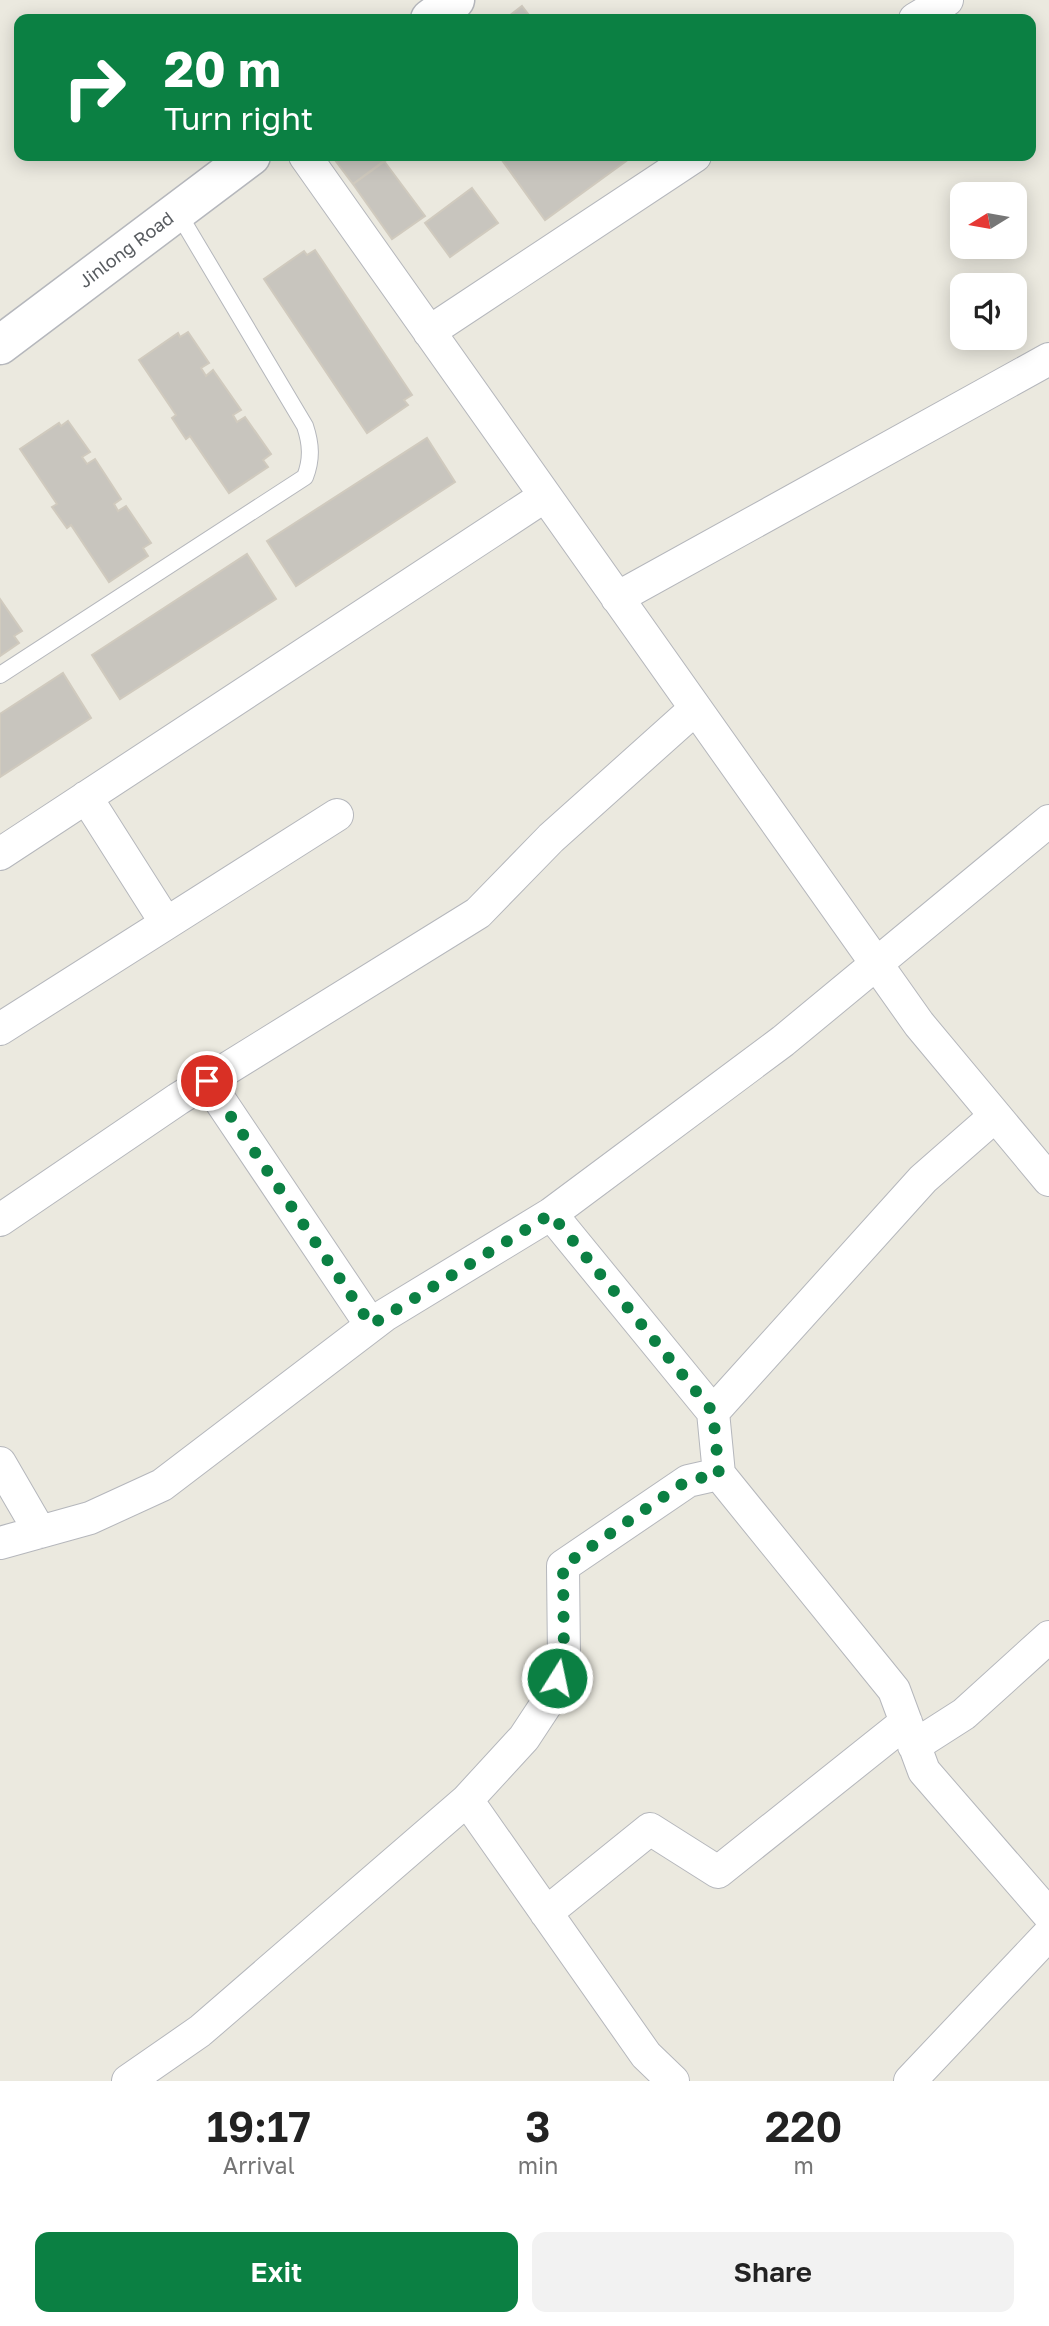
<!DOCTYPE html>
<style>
body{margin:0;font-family:"Golos Text",sans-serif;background:#f2f2f2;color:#222;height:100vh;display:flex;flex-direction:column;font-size:26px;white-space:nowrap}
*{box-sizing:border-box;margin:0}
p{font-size:23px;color:#767676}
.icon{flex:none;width:38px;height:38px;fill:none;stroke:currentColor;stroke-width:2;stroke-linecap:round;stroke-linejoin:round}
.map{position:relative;height:2081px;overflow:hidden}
.drawer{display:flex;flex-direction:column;background:#fff;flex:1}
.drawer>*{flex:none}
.guide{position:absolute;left:14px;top:14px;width:1022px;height:147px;border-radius:14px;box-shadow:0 4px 18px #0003;background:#0b8043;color:#fff;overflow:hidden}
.needle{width:46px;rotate:259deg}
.buttons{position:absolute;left:950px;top:182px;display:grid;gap:14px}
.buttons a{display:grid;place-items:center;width:77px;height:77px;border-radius:14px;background:#fff;box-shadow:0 4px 18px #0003;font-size:35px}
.pin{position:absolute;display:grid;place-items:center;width:60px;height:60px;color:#fff;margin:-30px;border:4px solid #fff;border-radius:50%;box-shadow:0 2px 7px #0007}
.me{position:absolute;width:77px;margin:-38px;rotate:10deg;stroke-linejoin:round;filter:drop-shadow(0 0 5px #0008)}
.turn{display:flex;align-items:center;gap:24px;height:147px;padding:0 35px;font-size:32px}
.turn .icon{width:91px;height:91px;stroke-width:2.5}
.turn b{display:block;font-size:49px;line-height:60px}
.eta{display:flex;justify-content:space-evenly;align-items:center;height:119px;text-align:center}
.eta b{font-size:42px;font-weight:600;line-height:49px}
.cta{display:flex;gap:14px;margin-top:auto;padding:14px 35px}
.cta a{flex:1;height:80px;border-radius:14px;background:#0b8043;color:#fff;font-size:28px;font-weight:600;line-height:80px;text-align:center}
.cta a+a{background:#f2f2f2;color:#222}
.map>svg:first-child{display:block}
.building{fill:#c8c5be;stroke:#d0cabe;stroke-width:2}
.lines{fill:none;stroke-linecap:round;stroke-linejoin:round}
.service-casing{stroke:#b5b7bc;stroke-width:18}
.minor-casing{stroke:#b5b7bc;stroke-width:34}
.tertiary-casing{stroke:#b5b7bc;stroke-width:41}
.service{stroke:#fff;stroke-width:16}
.minor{stroke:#fff;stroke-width:32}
.tertiary{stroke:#fff;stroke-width:38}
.route{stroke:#0b8043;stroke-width:12;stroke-dasharray:0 21.6}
.labels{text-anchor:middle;stroke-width:5;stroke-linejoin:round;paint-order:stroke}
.street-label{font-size:18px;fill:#585c60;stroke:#fff}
</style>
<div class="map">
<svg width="1049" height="2081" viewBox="0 0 1049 2081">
<rect width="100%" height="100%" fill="#ebe9df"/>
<path class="building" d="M 522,6 L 532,19 L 505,19 Z
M 332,156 L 392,156 L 353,184 Z
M 499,156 L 555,157 L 633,156 L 545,220 Z
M 384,161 L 425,216 L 392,239 L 353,184 Z
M 472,188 L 498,223 L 450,257 L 425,223 Z
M 315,250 L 412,395 L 404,400 L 408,405 L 367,433 L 264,279 L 304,251 L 307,255 Z
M 188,332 L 209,363 L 201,368 L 206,376 L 213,370 L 241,410 L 233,415 L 237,422 L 245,417 L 271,454 L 263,460 L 268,467 L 229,493 L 190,436 L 186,439 L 172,418 L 176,415 L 139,360 L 178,333 L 180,337 Z
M 68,421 L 90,452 L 82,457 L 87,464 L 95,459 L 121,499 L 114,504 L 118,511 L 126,506 L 151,543 L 143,548 L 148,556 L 109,582 L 71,525 L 67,528 L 52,507 L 57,504 L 20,449 L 59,423 L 61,426 Z
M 427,438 L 455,482 L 296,586 L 267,541 Z
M 247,554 L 276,599 L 120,699 L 92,655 Z
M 0,599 L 22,631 L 14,636 L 19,643 L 0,656 Z
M 63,673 L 91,718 L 0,777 L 0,714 Z"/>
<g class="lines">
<defs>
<path id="service" d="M 0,675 L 305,477 C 312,459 311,444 305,426 L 177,211"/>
<path id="minor" d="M 915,19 L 947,0
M 305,156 L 919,1024 L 1049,1180
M 429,332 L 695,156
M 617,598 L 1049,359
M 86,797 L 166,923
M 0,854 L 545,496
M 0,1029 L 337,815
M 207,1081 L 371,1325
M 551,1214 L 713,1412 L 719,1474 L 894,1690 L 924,1771 L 1049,1915
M 0,1220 L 178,1099 L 478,913 L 551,838 L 695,709
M 713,1412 L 923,1179 L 995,1116
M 0,1463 L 40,1532
M 0,1543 L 90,1518 L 162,1485 L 385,1315 L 551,1214 L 783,1041 L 1049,821
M 914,1746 L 964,1714 L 1049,1637
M 467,1800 L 646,2055 L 673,2081
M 546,1913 L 650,1829 L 718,1872 L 906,1722
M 128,2081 L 200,2031 L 467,1800 L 524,1738 L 551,1697 L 564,1659 L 563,1566 L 688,1481 L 719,1474
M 910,2081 L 1049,1934"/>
<g id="tertiary">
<path d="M 430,19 L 455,0"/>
<path id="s1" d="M 0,345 L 251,156"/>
</g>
</defs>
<use href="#service" class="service-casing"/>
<use href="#minor" class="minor-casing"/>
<use href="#tertiary" class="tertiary-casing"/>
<use href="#service" class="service"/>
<use href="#minor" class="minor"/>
<use href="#tertiary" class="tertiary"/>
</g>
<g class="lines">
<path class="route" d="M 207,1081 L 371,1325 L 551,1214 L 713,1412 L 719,1475 L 688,1480 L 563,1566 L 564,1659 L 557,1678"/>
</g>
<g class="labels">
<g class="street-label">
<text dy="6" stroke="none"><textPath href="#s1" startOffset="158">Jinlong Road</textPath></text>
</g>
</g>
</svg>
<div class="buttons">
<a><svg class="needle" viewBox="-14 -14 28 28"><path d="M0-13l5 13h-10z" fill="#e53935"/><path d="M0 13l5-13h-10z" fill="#767676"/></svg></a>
<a><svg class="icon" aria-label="sound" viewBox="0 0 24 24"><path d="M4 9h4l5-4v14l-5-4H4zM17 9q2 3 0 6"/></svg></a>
</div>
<div class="pin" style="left:207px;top:1081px;background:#d93025"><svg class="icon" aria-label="arrive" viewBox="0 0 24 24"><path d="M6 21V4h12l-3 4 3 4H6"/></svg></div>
<svg class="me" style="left:557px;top:1678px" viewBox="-20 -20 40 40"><circle r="17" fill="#0b8043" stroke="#fff" stroke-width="3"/><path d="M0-11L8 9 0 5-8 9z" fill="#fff"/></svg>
<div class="guide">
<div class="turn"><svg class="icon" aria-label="right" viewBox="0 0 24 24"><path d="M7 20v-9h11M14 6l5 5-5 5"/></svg><div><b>20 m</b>Turn right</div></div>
</div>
</div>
<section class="drawer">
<div class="eta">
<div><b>19:17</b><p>Arrival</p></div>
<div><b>3</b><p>min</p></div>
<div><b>220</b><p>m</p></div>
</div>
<div class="cta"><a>Exit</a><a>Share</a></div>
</section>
